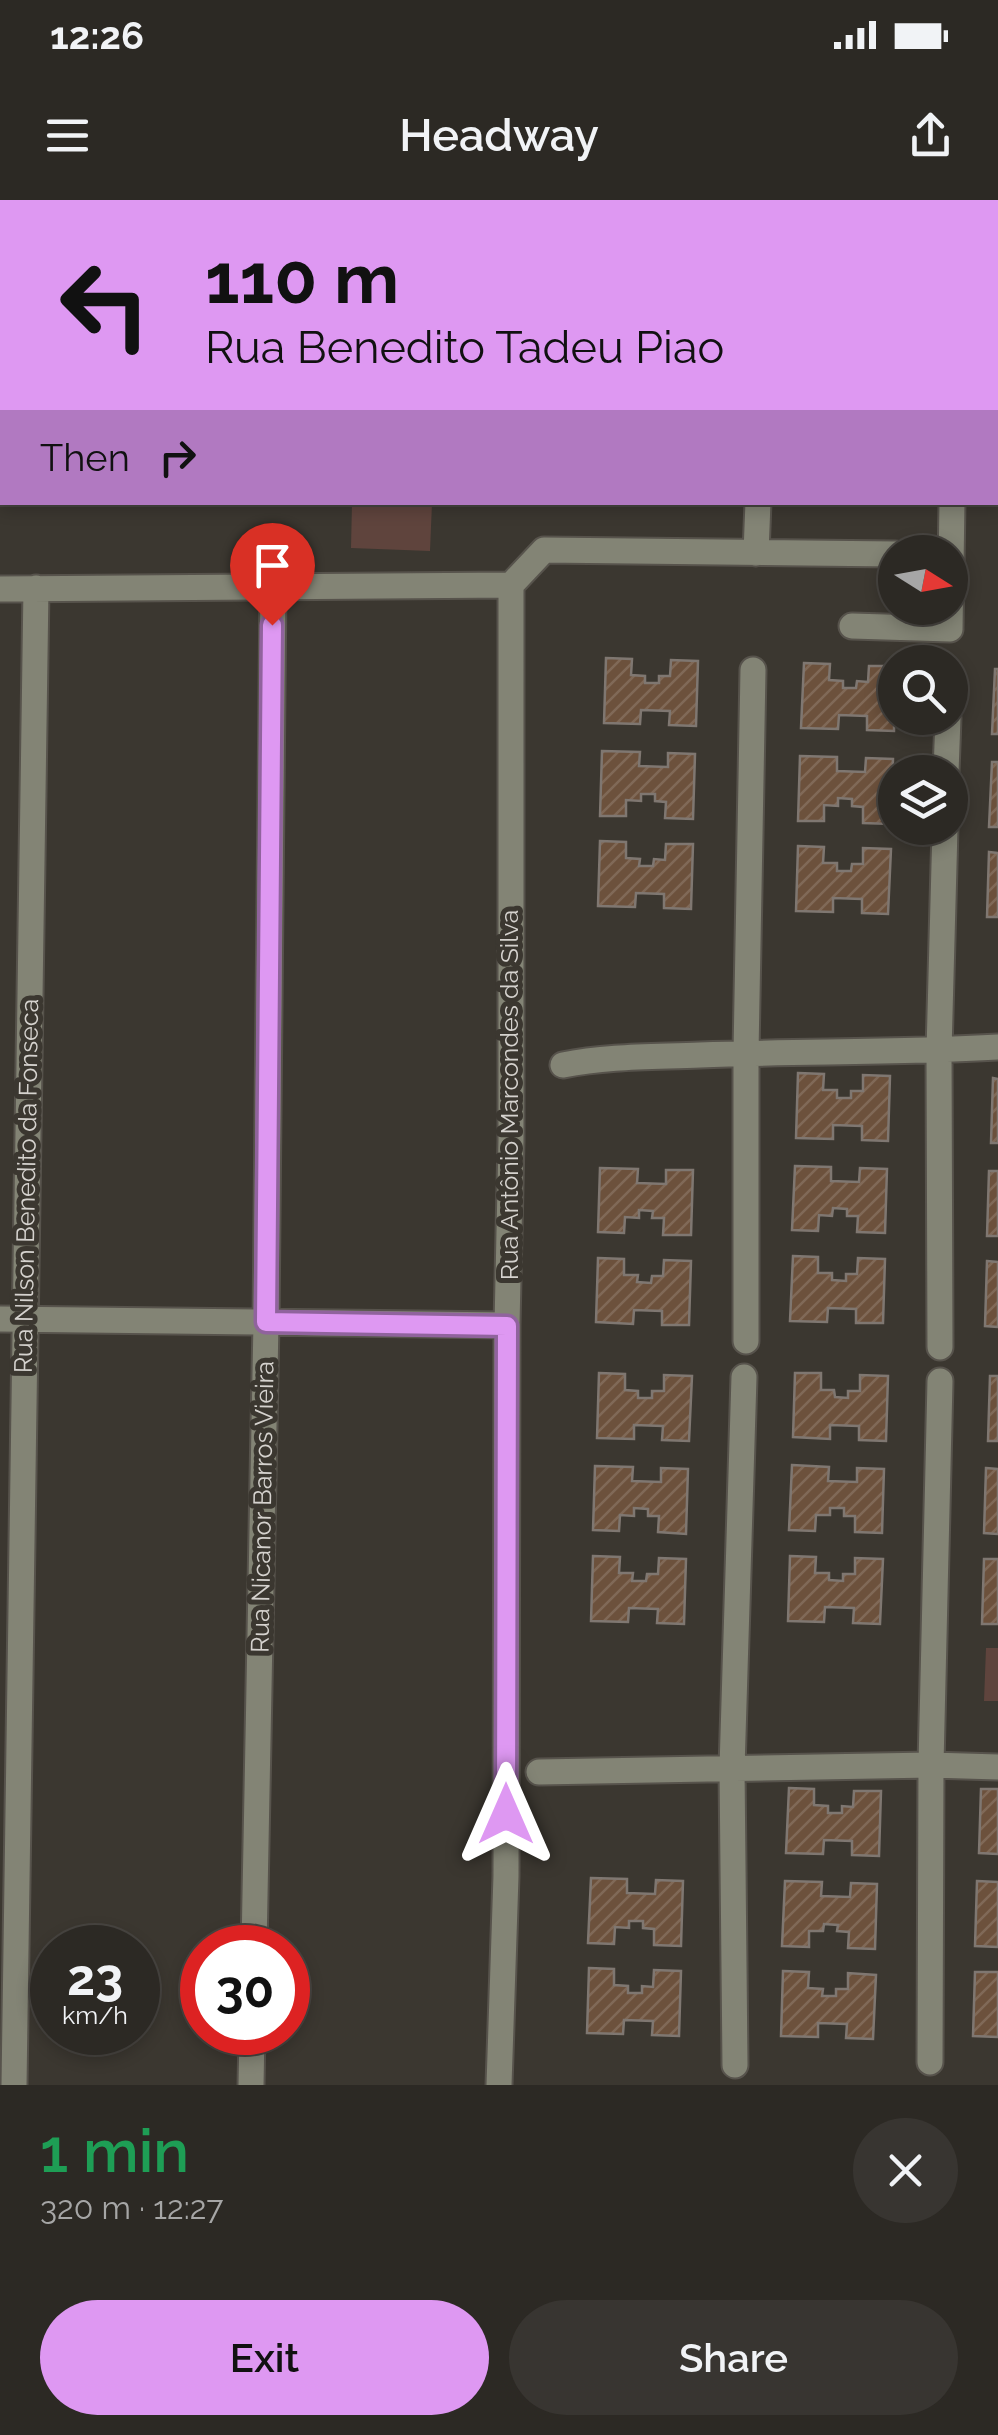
<!DOCTYPE html>
<meta charset="utf-8">
<style>
body{margin:0;font-family:Raleway,sans-serif;background:#383531;color:#f1f3f6;height:100vh;display:flex;flex-direction:column;font-size:38px;white-space:nowrap}
*{box-sizing:border-box;margin:0}
p{font-size:32px;color:#a6a6a6}
.icon{flex:none;width:55px;height:55px;fill:none;stroke:currentColor;stroke-width:2;stroke-linecap:round;stroke-linejoin:round}
.map{position:relative;height:1885px;overflow:hidden}
.drawer{display:flex;flex-direction:column;background:#2c2924;flex:1}
.drawer>*{flex:none}
.top-card{position:absolute;left:0px;top:0px;width:1000px;height:305px;box-shadow:0 5px 15px #0003,0 0 0 2px #484541;background:#de98f2;color:#111;overflow:hidden}
.needle{width:65px;rotate:101deg}
.controls{position:absolute;left:878px;top:335px;display:grid;gap:20px}
.controls a{display:grid;place-items:center;width:90px;height:90px;border-radius:50%;background:#2c2924;box-shadow:0 5px 15px #0003,0 0 0 2px #484541;font-size:50px}
.speed{position:absolute;left:30px;top:1725px;display:flex;gap:20px;font-size:50px;font-weight:700;text-align:center}
.speed>*{display:grid;place-content:center;width:130px;height:130px;border-radius:50%;background:#2c2924;box-shadow:0 5px 15px #0003,0 0 0 2px #484541;line-height:1}
.speed small{font-size:25px;font-weight:400}
.speed .limit{border:15px solid #d22;background:#fff;color:#111}
.pin{position:absolute;display:grid;place-items:center;width:85px;height:85px;color:#fff;margin:-102px -42px;border-radius:50% 50% 50% 0;rotate:-45deg;box-shadow:0 0 10px #0007}
.pin .icon{rotate:45deg}
.me{position:absolute;width:110px;margin:-55px;rotate:0deg;stroke-linejoin:round;filter:drop-shadow(0 0 8px #0008)}
.turn{display:flex;align-items:center;gap:35px;height:210px;padding:0 40px;font-size:45px}
.turn .icon{width:130px;height:130px;stroke-width:2.5}
.turn b{display:block;font-size:70px;line-height:85px}
.then{display:flex;align-items:center;height:95px;padding:0 40px;background:#0003;gap:20px;font-size:38px}
.round{display:grid;place-items:center;flex:none;width:105px;height:105px;border-radius:52px;background:#383531}
.head{display:flex;align-items:center;justify-content:space-between;height:170px;padding:0 40px}
h1{font-size:60px;font-weight:600;line-height:75px;color:#1e9e55}
.primary-button{display:flex;gap:20px;margin-top:auto;padding:20px 40px}
.primary-button a{flex:1;height:115px;border-radius:60px;background:#de98f2;color:#111;font-size:40px;font-weight:600;line-height:115px;text-align:center}
.primary-button a+a{background:#383531;color:#f1f3f6}
.status{display:flex;justify-content:space-between;align-items:center;height:70px;padding:0 50px;background:#2c2924;direction:ltr}
.status svg{height:28px;fill:currentColor}
header{display:flex;justify-content:space-between;align-items:center;height:130px;padding:0 40px;background:#2c2924;font-size:45px;font-weight:600}
.map>svg:first-child{display:block}
.pitch{fill:#5f443d}
.building{fill:url(#building-hatch);stroke:#7f7771;stroke-width:2.5}
.lines{fill:none;stroke-linecap:round;stroke-linejoin:round}
.minor-casing{stroke:#57534c;stroke-width:29}
.minor{stroke:#838475;stroke-width:25}
.route-casing{stroke:#90639d;stroke-width:25}
.route{stroke:#de98f2;stroke-width:18}
.labels{text-anchor:middle;stroke-width:10;stroke-linejoin:round;paint-order:stroke}
.street-label{font-size:25px;fill:#d5d2ce;stroke:#3b3730}
</style>
<div class="status"><b>12:26</b><svg viewBox="0 0 49 12"><path d="M0 12V9h3v3zM5 12V6h3v6zM10 12V3h3v9zM15 12V0h3v12zM26 1h20v11H26zM47 4h2v5h-2z"/></svg></div>
<header><svg class="icon" aria-label="menu" viewBox="0 0 24 24"><path d="M4 6h16M4 12h16M4 18h16"/></svg>Headway<svg class="icon" aria-label="share" viewBox="0 0 24 24"><path d="M12 15V3M7 8l5-5 5 5M5 13v7h14v-7"/></svg></header>
<div class="map">
<svg width="998" height="1885" viewBox="0 0 998 1885">
<defs>
<pattern id="building-hatch" width="6" height="6" patternUnits="userSpaceOnUse" patternTransform="scale(2.5)"><rect width="6" height="6" fill="#6c513c"/><path d="M-1 1l2-2M0 6l6-6M5 7l2-2" fill="none" stroke="#806957"/></pattern>
</defs>
<rect width="100%" height="100%" fill="#3b3730"/>
<path class="pitch" d="M 352,303 L 432,303 L 430,351 L 351,348 Z
M 986,1448 L 998,1448 L 998,1501 L 984,1501 Z"/>
<path class="building" d="M 606,458 L 632,459 L 631,475 L 645,476 L 645,483 L 659,483 L 659,476 L 670,476 L 671,460 L 698,461 L 696,526 L 669,525 L 670,511 L 641,510 L 640,524 L 604,523 Z
M 804,463 L 830,464 L 829,480 L 843,481 L 843,488 L 856,488 L 857,481 L 868,482 L 869,466 L 895,466 L 894,531 L 867,530 L 867,516 L 839,515 L 838,529 L 801,528 Z
M 995,469 L 998,469 L 998,534 L 992,534 Z
M 602,551 L 640,552 L 639,566 L 668,567 L 668,553 L 695,554 L 693,619 L 665,618 L 666,602 L 655,601 L 655,594 L 641,594 L 641,601 L 626,600 L 626,616 L 600,616 Z
M 800,556 L 837,557 L 837,571 L 865,572 L 866,558 L 893,559 L 891,624 L 863,623 L 863,607 L 852,606 L 852,599 L 838,598 L 838,606 L 824,605 L 824,621 L 798,621 Z
M 992,562 L 998,562 L 998,627 L 989,627 Z
M 600,641 L 626,642 L 626,658 L 640,659 L 639,666 L 653,666 L 654,659 L 665,660 L 666,644 L 693,644 L 691,709 L 664,708 L 664,694 L 636,693 L 635,707 L 598,706 Z
M 798,646 L 824,647 L 823,663 L 837,663 L 837,671 L 851,671 L 852,664 L 863,664 L 863,648 L 891,649 L 888,714 L 862,713 L 862,699 L 833,698 L 833,712 L 796,711 Z
M 989,652 L 998,653 L 998,717 L 987,717 Z
M 798,873 L 824,874 L 823,890 L 837,890 L 837,898 L 851,898 L 851,891 L 863,891 L 863,875 L 890,876 L 888,941 L 862,940 L 862,926 L 833,925 L 833,939 L 796,938 Z
M 993,878 L 998,879 L 998,943 L 991,943 Z
M 795,966 L 831,967 L 831,981 L 859,982 L 860,968 L 887,969 L 885,1033 L 857,1032 L 858,1016 L 847,1016 L 847,1009 L 833,1008 L 832,1016 L 819,1015 L 818,1031 L 792,1030 Z
M 600,968 L 638,969 L 637,983 L 666,984 L 666,970 L 693,970 L 691,1035 L 663,1035 L 664,1018 L 652,1018 L 653,1011 L 639,1010 L 639,1018 L 625,1017 L 624,1033 L 598,1032 Z
M 989,971 L 998,971 L 998,1036 L 987,1036 Z
M 793,1056 L 818,1057 L 818,1073 L 832,1073 L 832,1080 L 846,1081 L 846,1074 L 857,1074 L 858,1058 L 885,1059 L 883,1123 L 856,1123 L 856,1109 L 828,1108 L 827,1122 L 790,1121 Z
M 598,1058 L 624,1059 L 624,1075 L 638,1075 L 637,1082 L 651,1083 L 652,1076 L 663,1076 L 664,1060 L 691,1061 L 689,1125 L 662,1125 L 662,1111 L 634,1110 L 633,1124 L 596,1122 Z
M 987,1061 L 998,1062 L 998,1127 L 985,1126 Z
M 599,1173 L 625,1174 L 625,1190 L 638,1191 L 638,1198 L 652,1198 L 652,1191 L 664,1191 L 664,1175 L 692,1176 L 689,1241 L 662,1240 L 663,1226 L 634,1225 L 634,1239 L 597,1238 Z
M 795,1173 L 821,1173 L 821,1190 L 834,1190 L 835,1197 L 848,1198 L 848,1191 L 860,1191 L 860,1175 L 888,1176 L 886,1241 L 859,1240 L 859,1226 L 830,1225 L 830,1239 L 793,1237 Z
M 990,1176 L 998,1176 L 998,1241 L 988,1241 Z
M 792,1265 L 829,1267 L 828,1281 L 857,1282 L 857,1268 L 884,1269 L 882,1333 L 855,1332 L 855,1316 L 844,1316 L 844,1308 L 830,1308 L 830,1315 L 816,1315 L 815,1331 L 789,1330 Z
M 595,1266 L 633,1267 L 632,1281 L 661,1282 L 661,1268 L 688,1269 L 686,1334 L 658,1332 L 659,1316 L 648,1316 L 648,1309 L 634,1308 L 634,1316 L 620,1315 L 619,1331 L 593,1330 Z
M 986,1268 L 998,1269 L 998,1334 L 984,1333 Z
M 593,1356 L 620,1357 L 619,1373 L 633,1373 L 632,1381 L 646,1381 L 647,1374 L 658,1374 L 659,1358 L 686,1359 L 684,1424 L 657,1423 L 658,1409 L 629,1408 L 628,1422 L 591,1421 Z
M 790,1356 L 816,1357 L 815,1373 L 829,1373 L 829,1380 L 843,1381 L 843,1374 L 855,1374 L 855,1358 L 883,1359 L 880,1424 L 853,1423 L 854,1408 L 825,1407 L 824,1422 L 788,1421 Z
M 984,1359 L 998,1359 L 998,1424 L 982,1424 Z
M 789,1588 L 814,1589 L 814,1605 L 828,1606 L 828,1613 L 842,1613 L 842,1606 L 853,1607 L 854,1591 L 881,1591 L 879,1656 L 852,1655 L 852,1641 L 824,1640 L 823,1654 L 786,1653 Z
M 981,1589 L 998,1589 L 998,1654 L 979,1653 Z
M 591,1678 L 627,1679 L 627,1693 L 655,1694 L 656,1680 L 683,1681 L 681,1746 L 654,1745 L 654,1729 L 643,1728 L 643,1721 L 629,1721 L 629,1728 L 615,1727 L 614,1744 L 588,1743 Z
M 785,1681 L 822,1682 L 821,1696 L 850,1697 L 851,1683 L 877,1684 L 875,1749 L 848,1748 L 849,1732 L 837,1731 L 838,1725 L 824,1724 L 823,1731 L 809,1731 L 809,1747 L 782,1746 Z
M 977,1681 L 998,1682 L 998,1747 L 975,1746 Z
M 589,1768 L 614,1769 L 614,1785 L 628,1786 L 628,1793 L 642,1793 L 642,1786 L 653,1787 L 654,1770 L 681,1771 L 679,1836 L 652,1835 L 653,1821 L 624,1820 L 623,1834 L 587,1833 Z
M 783,1771 L 809,1772 L 808,1788 L 823,1789 L 822,1796 L 836,1796 L 836,1789 L 848,1789 L 848,1773 L 876,1775 L 873,1839 L 846,1838 L 847,1824 L 818,1823 L 818,1837 L 781,1836 Z
M 975,1772 L 998,1772 L 998,1837 L 973,1836 Z"/>
<g class="lines">
<defs>
<path id="minor" d="M 991,0 L 998,0
M 36,2 L 36,0
M 766,2 L 766,0
M 955,2 L 955,0
M 756,353 L 758,302
M 511,385 L 544,350 L 895,354
M 0,389 L 511,385
M 852,426 L 950,429 L 952,302
M 946,572 L 948,518
M 563,865 C 608,856 654,857 700,855 C 799,851 899,853 998,847
M 0,1119 L 507,1125
M 746,1141 L 746,853 L 753,470
M 940,1147 L 939,851 L 945,628
M 539,1572 L 931,1565 L 998,1567
M 254,1748 L 266,1122 L 273,386
M 930,1862 L 931,1565 L 940,1181
M 735,1865 L 732,1568 L 744,1177
M 14,1885 L 36,388
M 251,1885 L 252,1832
M 499,1885 L 506,1676 L 507,1125 L 511,940 L 511,385"/>
</defs>
<use href="#minor" class="minor-casing"/>
<use href="#minor" class="minor"/>
</g>
<g class="lines">
<defs>
<path id="route" d="M 272,425 L 266,1122 L 507,1126 L 506,1614"/>
</defs>
<use href="#route" class="route-casing"/>
<use href="#route" class="route"/>
</g>
<g class="labels">
<g class="street-label">
<text transform="translate(509 895) rotate(-90)" y="9">Rua Antônio Marcondes da Silva</text>
<text transform="translate(26 986) rotate(-89)" y="9">Rua Nilson Benedito da Fonseca</text>
<text transform="translate(262 1307) rotate(-89)" y="9">Rua Nicanor Barros Vieira</text>
</g>
</g>
</svg>
<div class="controls">
<a><svg class="needle" viewBox="-14 -14 28 28"><path d="M0-13l5 13h-10z" fill="#e53935"/><path d="M0 13l5-13h-10z" fill="#a6a6a6"/></svg></a>
<a><svg class="icon" aria-label="search" viewBox="0 0 24 24"><circle cx="10" cy="10" r="6"/><path d="M15 15l6 6"/></svg></a>
<a><svg class="icon" aria-label="layers" viewBox="0 0 24 24"><path d="M12 4l9 5-9 5-9-5zM3 14l9 5 9-5"/></svg></a>
</div>
<div class="speed"><div>23<small>km/h</small></div><div class="limit">30</div></div>
<div class="pin" style="left:272px;top:425px;background:#d93025"><svg class="icon" aria-label="arrive" viewBox="0 0 24 24"><path d="M6 21V4h12l-3 4 3 4H6"/></svg></div>
<svg class="me" style="left:506px;top:1614px" viewBox="-20 -20 40 40"><path d="M0-17L14 15 0 8-14 15z" fill="#de98f2" stroke="#fff" stroke-width="4"/></svg>
<div class="top-card">
<div class="turn"><svg class="icon" aria-label="left" viewBox="0 0 24 24"><path d="M17 20v-9H6M10 6l-5 5 5 5"/></svg><div><b>110 m</b>Rua Benedito Tadeu Piao</div></div>
<div class="then">Then<svg class="icon" aria-label="right" viewBox="0 0 24 24"><path d="M7 20v-9h11M14 6l5 5-5 5"/></svg></div>
</div>
</div>
<section class="drawer">
<div class="head"><div><h1>1 min</h1><p>320 m · 12:27</p></div><a class="round"><svg class="icon" aria-label="close" viewBox="0 0 24 24"><path d="M6 6l12 12M18 6L6 18"/></svg></a></div>
<div class="primary-button"><a>Exit</a><a>Share</a></div>
</section>
